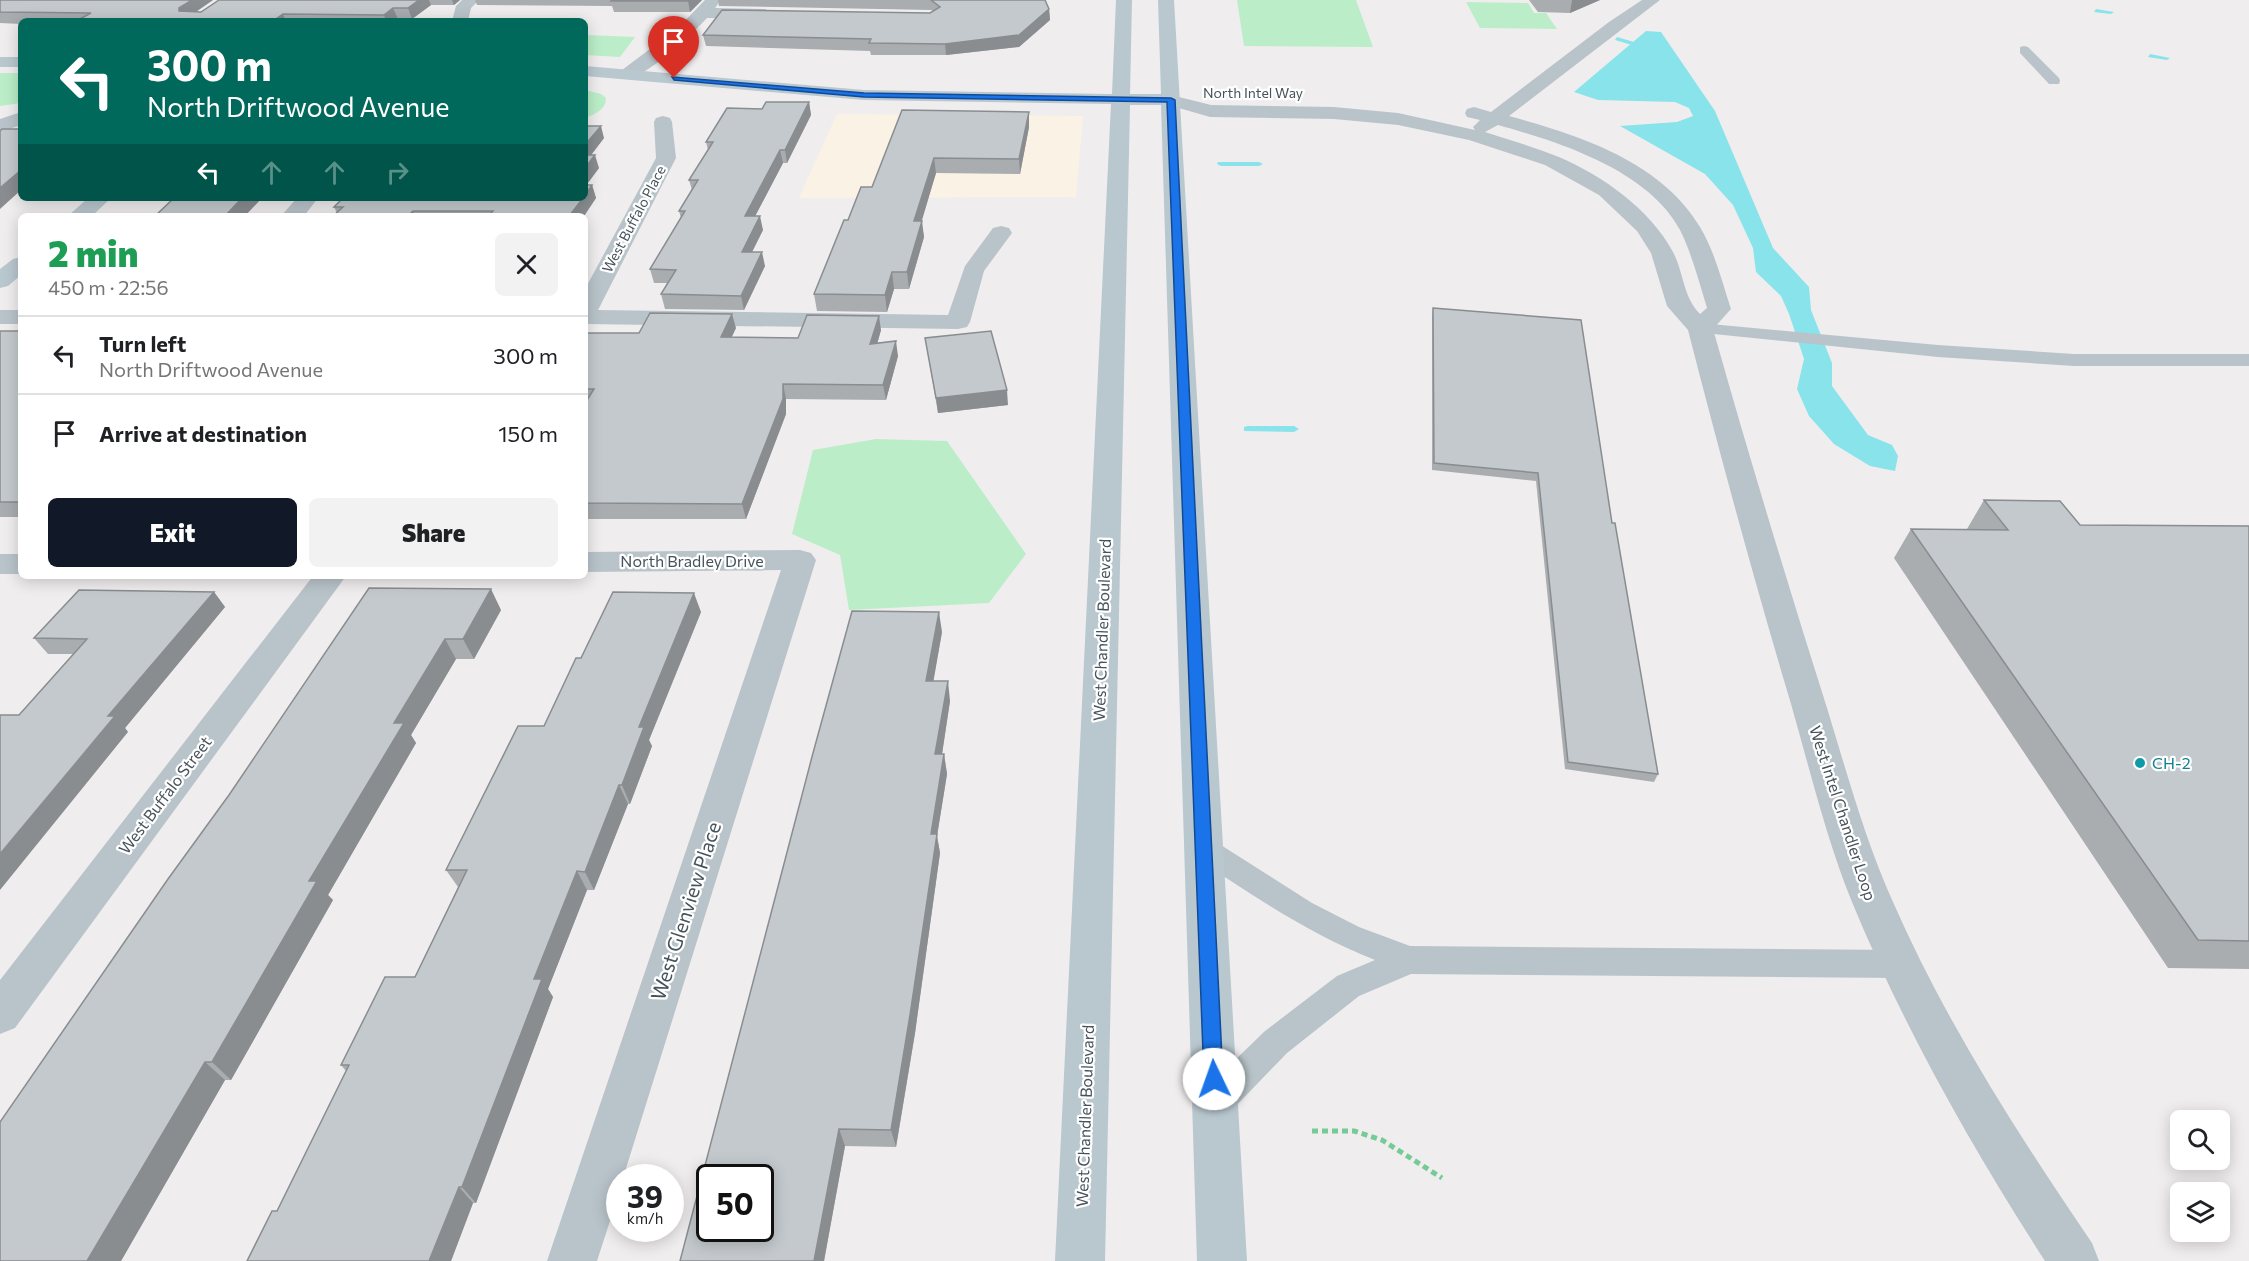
<!DOCTYPE html>
<meta charset="utf-8">
<style>
body{margin:0;font-family:Commissioner,sans-serif;background:#f2f2f2;color:#202124;height:100vh;display:flex;flex-direction:column;font-size:22px;white-space:nowrap}
*{box-sizing:border-box;margin:0}
p{font-size:20px;color:#757577}
.icon{flex:none;width:33px;height:33px;fill:none;stroke:currentColor;stroke-width:2;stroke-linecap:round;stroke-linejoin:round}
.map{position:relative;flex:1;overflow:hidden}
.details{position:absolute;left:18px;top:213px;width:570px;height:366px;display:flex;flex-direction:column;background:#fff;border-radius:9px;box-shadow:0 3px 15px #0003}
.details>*{flex:none}
.top-card{position:absolute;left:18px;top:18px;width:570px;height:183px;border-radius:9px;box-shadow:0 3px 15px #0003;background:#00695c;color:#fff;overflow:hidden}
.tools{position:absolute;left:2170px;top:1110px;display:grid;gap:12px}
.tools a{display:grid;place-items:center;width:60px;height:60px;border-radius:9px;background:#fff;box-shadow:0 3px 15px #0003;font-size:30px}
.speed{position:absolute;left:606px;top:1164px;display:flex;gap:12px;font-size:30px;font-weight:700;text-align:center}
.speed>*{display:grid;place-content:center;width:78px;height:78px;border-radius:50%;background:#fff;box-shadow:0 3px 15px #0003;line-height:1}
.speed small{font-size:15px;font-weight:400}
.speed .limit{border:3px solid #111;border-radius:9px;background:#fff;color:#111}
.pin{position:absolute;display:grid;place-items:center;width:51px;height:51px;color:#fff;margin:-62px -26px;border-radius:50% 50% 50% 0;rotate:-45deg;box-shadow:0 0 6px #0007}
.pin .icon{rotate:45deg}
.me{position:absolute;width:66px;margin:-33px;rotate:357deg;stroke-linejoin:round;filter:drop-shadow(0 0 4px #0008)}
.turn{display:flex;align-items:center;gap:21px;height:126px;padding:0 30px;font-size:27px}
.turn .icon{width:78px;height:78px;stroke-width:2.5}
.turn b{display:block;font-size:42px;line-height:51px}
.lanes{display:flex;align-items:center;height:57px;padding:0 30px;background:#0003;justify-content:center;gap:30px;direction:ltr}
.lanes .off{opacity:.35}
.round{display:grid;place-items:center;flex:none;width:63px;height:63px;border-radius:9px;background:#f2f2f2}
.head{display:flex;align-items:center;justify-content:space-between;height:102px;padding:0 30px}
h1{font-size:36px;font-weight:800;line-height:45px;color:#1e9e55}
.primary-button{display:flex;gap:12px;margin-top:auto;padding:12px 30px}
.primary-button a{flex:1;height:69px;border-radius:9px;background:#111827;color:#fff;font-size:24px;font-weight:800;line-height:69px;text-align:center}
.primary-button a+a{background:#f2f2f2;color:#202124}
ul{padding:0;list-style:none}
li{display:flex;align-items:center;gap:18px;height:78px;padding:0 30px;border-top:2px solid #e0e0e0}
li div{flex:1}
li b{display:block;font-size:22px}
li em{font-style:normal}
.map>svg:first-child{display:block}
.commercial{fill:#fbf2e6}
.green{fill:#bbeec8}
.water{fill:#89e3ea}
.lines{fill:none;stroke-linecap:round;stroke-linejoin:round}
.stream{fill:#89e3ea;fill-rule:evenodd}
.path{stroke:#74cb95;stroke-width:5;stroke-dasharray:6 4;stroke-linecap:butt}
.lane{fill:#b9c4ca;fill-rule:evenodd}
.street{fill:#b9c4ca;fill-rule:evenodd}
.secondary{fill:#b9c7cf;fill-rule:evenodd}
.wall{fill:#a9adb0}
.shaded-wall{fill:#898d90}
.building{fill:#c4c9cd;stroke:#898d90;stroke-width:1.5;fill-rule:evenodd}
.route{fill:#1a73e8;stroke:#114b97;stroke-width:1.5}
.culture-dot{fill:#0f9aa8;stroke:#fff;stroke-width:2}
.labels{text-anchor:middle;stroke-width:4.5;stroke-linejoin:round;paint-order:stroke}
.far-street-label{font-size:14px;fill:#46535a;stroke:#fff}
.street-label{font-size:16px;fill:#46535a;stroke:#fff}
.culture-label{font-size:16px;fill:#0d838f;stroke:#fff;text-anchor:start}
.near-street-label{font-size:20px;fill:#46535a;stroke:#fff}
</style>
<div class="map">
<svg width="2249" height="1261" viewBox="0 0 2249 1261">
<rect width="100%" height="100%" fill="#f0edee"/>
<path class="commercial" d="M 837,114 L 1083,116 L 1076,197 L 799,198 Z"/>
<path class="green" d="M 1237,0 L 1356,0 L 1373,47 L 1244,46 Z
M 1466,2 L 1528,3 L 1534,13 L 1546,13 L 1557,29 L 1480,28 Z
M 585,35 L 635,37 L 620,57 L 585,55 Z
M 0,73 L 21,73 L 21,103 L 0,106 Z
M 585,90 L 601,94 L 606,98 C 606,110 595,114 585,118 Z
M 876,439 L 947,441 L 1026,554 L 989,603 L 849,610 L 840,555 L 792,534 L 813,450 Z"/>
<path class="water" d="M 1646,31 L 1661,32 L 1715,111 L 1773,248 L 1809,287 L 1811,310 L 1832,363 L 1832,386 L 1868,435 L 1892,445 L 1898,456 L 1895,471 L 1870,466 L 1834,444 L 1809,416 L 1797,389 L 1804,359 L 1789,314 L 1781,296 L 1756,272 L 1753,248 L 1733,205 L 1705,174 L 1620,126 L 1677,122 L 1693,116 L 1689,108 L 1675,102 L 1598,100 L 1574,92 Z"/>
<g class="lines">
<path class="stream" d="M 2096,9 L 2114,12 L 2111,14 L 2094,12 Z
M 1617,37 L 1634,42 L 1635,43 L 1632,45 L 1615,40 Z
M 2150,54 L 2170,58 L 2167,60 L 2148,57 Z
M 1218,162 L 1259,162 L 1263,164 L 1259,166 L 1221,166 L 1217,164 Z
M 1248,426 L 1294,426 L 1299,429 L 1294,432 L 1244,431 L 1244,427 Z"/>
<path class="path" d="M 1312,1131 L 1354,1131 L 1382,1140 L 1442,1178"/>
<path class="lane" d="M 2024,46 L 2028,47 L 2059,78 L 2060,81 L 2059,84 L 2049,84 L 2020,53 L 2020,47 Z
M 1700,323 L 1938,345 L 2074,354 L 2249,354 L 2249,366 L 2074,366 L 1938,357 L 1694,332 L 1691,328 L 1694,324 Z
M 1203,836 L 1213,840 L 1312,903 L 1359,927 L 1410,946 L 1900,950 L 1911,954 L 1915,964 L 1911,974 L 1900,978 L 1411,974 L 1359,996 L 1287,1053 L 1227,1115 L 1215,1119 L 1203,1115 L 1198,1103 L 1203,1091 L 1265,1031 L 1337,976 L 1375,960 C 1309,934 1252,895 1193,856 L 1189,848 L 1193,840 Z"/>
<path class="street" d="M 462,0 L 479,0 L 471,8 L 468,21 L 452,21 L 456,6 Z
M 705,0 L 721,0 L 715,8 L 765,9 L 773,14 L 765,19 L 707,18 C 693,33 642,83 622,78 L 619,74 L 622,70 L 678,28 Z
M 1642,0 L 1660,0 L 1509,116 C 1578,135 1661,161 1700,227 C 1715,252 1722,282 1731,309 L 1713,329 C 1749,456 1787,582 1827,708 C 1847,773 1865,840 1893,902 C 1946,1023 2018,1134 2092,1243 L 2099,1261 L 2045,1261 C 1971,1146 1904,1028 1852,902 C 1826,838 1810,770 1791,704 C 1754,580 1720,455 1688,330 L 1667,306 L 1651,253 L 1637,231 L 1599,195 L 1545,165 L 1469,140 L 1398,125 L 1334,119 L 1210,117 L 1165,104 L 1162,100 L 1165,96 L 1171,95 L 1211,105 L 1334,107 L 1398,113 L 1475,130 L 1473,127 L 1480,120 L 1467,117 L 1465,113 L 1467,109 L 1474,107 L 1491,112 L 1609,22 ZM 1498,125 C 1559,142 1648,170 1680,230 C 1692,254 1699,282 1707,308 L 1700,314 C 1683,297 1684,273 1673,252 C 1650,209 1603,176 1559,157 C 1535,147 1509,140 1485,132 Z
M 21,112 L 21,125 L 0,132 L 0,119 Z
M 663,116 L 670,118 L 672,122 L 676,158 L 598,310 L 948,315 L 965,266 L 993,228 L 1001,226 L 1009,228 L 1012,233 L 984,271 L 970,322 L 967,327 L 958,329 L 585,324 L 585,289 L 656,158 L 654,122 L 656,118 Z
M 297,198 L 318,198 L 304,216 L 281,216 Z
M 0,310 L 21,310 L 21,324 L 0,324 Z
M 800,550 L 811,553 L 816,560 L 623,1178 L 620,1178 L 620,1190 L 597,1261 L 547,1261 L 781,570 L 585,572 L 585,552 Z
M 0,554 L 21,554 L 21,574 L 0,574 Z
M 313,576 L 346,576 L 15,1028 L 0,1034 L 0,980 Z"/>
<path class="secondary" d="M 1116,0 L 1132,0 L 1130,94 L 1161,94 L 1158,0 L 1174,0 L 1247,1261 L 1197,1261 L 1161,105 L 1130,105 L 1105,1261 L 1055,1261 L 1111,104 L 864,100 L 585,76 L 585,66 L 864,90 L 1112,94 Z
M 0,57 L 21,57 L 21,67 L 0,67 Z
M 88,198 L 111,198 L 92,216 L 68,216 Z
M 21,257 L 21,275 L 8,286 L 0,288 L 0,269 L 13,259 Z"/>
</g>
<path class="wall" d="M 0,0 L 213,0 L 196,12 L 201,12 L 219,0 L 460,0 L 454,5 L 431,5 L 412,19 L 398,19 L 395,21 L 21,21 L 21,24 L 0,23 Z
M 475,0 L 702,0 L 690,12 L 614,12 L 612,6 L 477,5 Z
M 718,0 L 1045,0 L 1049,9 L 1050,20 L 1019,47 L 946,55 L 871,55 L 870,51 L 706,46 L 703,35 L 930,13 L 933,11 L 931,10 L 719,6 Z
M 1529,0 L 1600,0 L 1570,13 L 1538,12 Z
M 809,102 L 811,115 L 787,163 L 783,163 L 755,216 L 763,230 L 752,252 L 765,266 L 744,310 L 665,309 L 661,294 L 667,283 L 654,283 L 650,269 L 681,218 L 679,211 L 692,190 L 689,180 L 708,150 L 706,142 L 762,109 Z
M 1029,112 L 1029,127 L 1020,174 L 936,173 L 921,221 L 924,237 L 909,289 L 894,289 L 887,312 L 817,311 L 814,294 L 848,220 L 872,187 Z
M 585,126 L 604,138 L 591,155 L 599,168 L 586,185 L 592,185 L 596,198 L 584,216 L 333,216 L 337,213 L 334,207 Z
M 1433,308 L 1612,523 L 1658,774 L 1654,782 L 1565,769 L 1536,481 L 1432,470 L 1432,315 Z
M 736,328 L 731,337 L 798,338 L 881,330 L 877,343 L 898,356 L 886,400 L 786,399 L 786,414 L 746,519 L 585,519 L 585,333 L 639,333 Z
M 21,329 L 21,517 L 0,517 L 0,331 L 18,331 Z
M 925,338 L 1008,405 L 938,413 Z
M 1984,500 L 2080,525 L 2249,526 L 2249,969 L 2168,968 L 1894,558 L 1911,529 L 1968,530 L 1967,529 Z
M 369,588 L 501,610 L 474,659 L 456,659 L 411,735 L 416,743 L 328,895 L 333,900 L 231,1080 L 225,1080 L 121,1261 L 0,1261 L 229,795 Z
M 214,592 L 225,607 L 125,728 L 128,732 L 19,715 L 73,654 L 48,654 L 34,638 Z
M 701,612 L 649,740 L 652,746 L 630,804 L 628,804 L 594,890 L 587,890 L 548,989 L 553,997 L 476,1203 L 473,1203 L 451,1261 L 247,1261 L 277,1211 L 346,1071 L 341,1065 L 415,977 L 458,887 L 446,870 L 544,726 L 581,658 Z
M 942,632 L 933,681 L 950,701 L 942,754 L 944,754 L 947,774 L 937,836 L 940,853 L 915,1033 L 896,1147 L 845,1146 L 824,1261 L 680,1261 Z"/>
<path class="shaded-wall" d="M 192,0 L 213,0 L 185,19 L 179,11 L 179,8 Z
M 419,0 L 429,0 L 431,5 L 412,19 L 408,8 Z
M 452,0 L 460,0 L 454,5 Z
M 689,0 L 702,0 L 690,12 L 688,1 Z
M 1572,0 L 1600,0 L 1570,13 Z
M 393,8 L 398,19 L 395,21 L 386,21 L 384,15 Z
M 1049,9 L 1050,20 L 1019,47 L 946,55 L 945,44 Z
M 283,14 L 286,21 L 273,21 Z
M 809,102 L 811,115 L 787,163 L 785,150 Z
M 1029,112 L 1029,127 L 1020,174 L 1019,159 Z
M 601,126 L 604,138 L 585,163 L 585,145 Z
M 780,150 L 783,163 L 748,230 L 745,216 Z
M 595,155 L 599,168 L 585,187 L 585,168 Z
M 934,158 L 936,173 L 917,237 L 914,221 Z
M 21,170 L 21,190 L 0,209 L 0,188 Z
M 592,185 L 596,198 L 584,216 L 571,216 L 570,215 L 583,198 L 585,198 L 585,195 Z
M 242,198 L 262,198 L 245,216 L 225,216 Z
M 413,211 L 415,216 L 408,216 Z
M 760,216 L 763,230 L 745,266 L 742,252 Z
M 922,221 L 924,237 L 909,289 L 907,272 Z
M 762,252 L 765,266 L 744,310 L 741,296 Z
M 892,272 L 894,289 L 887,312 L 885,295 Z
M 732,314 L 736,328 L 725,352 L 721,337 Z
M 879,316 L 881,330 L 873,359 L 870,344 Z
M 896,341 L 898,356 L 886,400 L 883,385 Z
M 783,384 L 786,399 L 786,414 L 746,519 L 742,504 Z
M 1007,390 L 1008,405 L 938,413 L 936,398 Z
M 491,589 L 501,610 L 474,659 L 463,639 Z
M 214,592 L 225,607 L 125,728 L 128,732 L 0,890 L 0,854 L 108,716 Z
M 694,593 L 701,612 L 649,740 L 652,746 L 630,804 L 622,785 L 639,727 Z
M 939,612 L 942,632 L 930,701 L 926,681 Z
M 445,639 L 456,659 L 411,735 L 416,743 L 328,895 L 333,900 L 231,1080 L 212,1062 L 394,723 Z
M 948,681 L 950,701 L 939,774 L 935,754 Z
M 944,754 L 947,774 L 937,836 L 940,853 L 915,1033 L 896,1147 L 891,1130 L 931,834 Z
M 619,785 L 628,804 L 594,890 L 585,872 Z
M 577,871 L 587,890 L 548,989 L 553,997 L 476,1203 L 462,1187 L 534,979 Z
M 205,1062 L 225,1080 L 121,1261 L 87,1261 Z
M 839,1129 L 845,1146 L 824,1261 L 814,1261 Z
M 459,1187 L 473,1203 L 451,1261 L 429,1261 Z"/>
<path class="building" d="M 0,0 L 192,0 L 179,8 L 179,11 L 201,12 L 219,0 L 419,0 L 408,8 L 393,8 L 384,15 L 283,14 L 273,21 L 76,21 L 91,13 L 0,12 Z
M 612,0 L 689,0 L 688,1 L 611,1 Z
M 931,0 L 1045,0 L 1049,9 L 1019,35 L 945,44 L 869,43 L 871,39 L 703,35 L 722,10 L 930,13 L 940,7 Z
M 766,102 L 809,102 L 785,150 L 780,150 L 745,216 L 760,216 L 742,252 L 762,252 L 741,296 L 661,294 L 676,270 L 650,269 L 685,211 L 679,211 L 698,180 L 689,180 L 713,142 L 706,142 L 727,108 L 762,109 Z
M 902,110 L 1029,112 L 1019,159 L 934,158 L 914,221 L 922,221 L 907,272 L 892,272 L 885,295 L 814,294 L 844,220 L 848,220 L 861,187 L 872,187 Z
M 585,126 L 601,126 L 585,145 Z
M 2,129 L 21,129 L 21,170 L 0,188 L 0,131 Z
M 585,155 L 595,155 L 585,168 Z
M 585,185 L 592,185 L 585,195 Z
M 174,198 L 242,198 L 225,216 L 150,216 L 155,216 Z
M 343,198 L 583,198 L 570,215 L 574,215 L 573,216 L 488,216 L 493,211 L 413,211 L 408,216 L 333,216 L 343,207 L 334,207 Z
M 1433,308 L 1581,320 L 1612,523 L 1615,523 L 1658,774 L 1568,762 L 1538,473 L 1434,463 Z
M 650,313 L 732,314 L 721,337 L 798,338 L 807,315 L 879,316 L 870,344 L 896,341 L 883,385 L 783,384 L 783,399 L 742,504 L 585,503 L 585,403 L 594,389 L 585,389 L 585,333 L 639,333 Z
M 21,329 L 21,502 L 0,502 L 0,331 L 18,331 Z
M 991,331 L 1007,390 L 936,398 L 925,338 Z
M 1984,500 L 2060,501 L 2080,525 L 2249,526 L 2249,941 L 2198,940 L 1911,529 L 2008,530 Z
M 369,588 L 491,589 L 463,639 L 445,639 L 394,723 L 404,723 L 309,881 L 317,881 L 212,1062 L 205,1062 L 87,1261 L 0,1261 L 0,1122 L 168,879 L 229,795 Z
M 79,590 L 214,592 L 108,716 L 115,716 L 0,854 L 0,715 L 19,715 L 87,639 L 34,638 Z
M 613,592 L 694,593 L 639,727 L 644,727 L 622,785 L 619,785 L 585,872 L 577,871 L 534,979 L 542,979 L 462,1187 L 459,1187 L 429,1261 L 247,1261 L 272,1211 L 277,1211 L 349,1065 L 341,1065 L 385,977 L 415,977 L 467,870 L 446,870 L 518,726 L 544,726 L 576,658 L 581,658 Z
M 852,611 L 939,612 L 926,681 L 948,681 L 935,754 L 944,754 L 931,834 L 937,834 L 910,1015 L 891,1130 L 839,1129 L 814,1261 L 680,1261 L 813,753 ZM 710,1178 L 760,1178 L 760,1228 L 710,1228 Z"/>
<path class="route" d="M 672,77 L 864,93 L 1171,98 L 1175,100 L 1223,1079 L 1220,1085 L 1214,1088 L 1207,1085 L 1204,1079 L 1167,102 L 864,97 L 674,80 Z"/>
<circle class="culture-dot" cx="2140" cy="763" r="6"/>
<g class="labels">
<g class="far-street-label">
<text x="1253" y="98">North Intel Way</text>
<text transform="translate(634 219) rotate(-62)" y="5">West Buffalo Place</text>
</g>
<g class="street-label">
<text x="692" y="567">North Bradley Drive</text>
<text transform="translate(1102 630) rotate(-88)" y="6">West Chandler Boulevard</text>
<text transform="translate(165 795) rotate(-53)" y="6">West Buffalo Street</text>
<text transform="translate(1843 813) rotate(72)" y="6">West Intel Chandler Loop</text>
<text transform="translate(1085 1116) rotate(-88)" y="6">West Chandler Boulevard</text>
</g>
<g class="culture-label">
<text x="2152" y="769">CH-2</text>
</g>
<g class="near-street-label">
<text transform="translate(686 911) rotate(-72)" y="7">West Glenview Place</text>
</g>
</g>
</svg>
<div class="tools">
<a><svg class="icon" aria-label="search" viewBox="0 0 24 24"><circle cx="10" cy="10" r="6"/><path d="M15 15l6 6"/></svg></a>
<a><svg class="icon" aria-label="layers" viewBox="0 0 24 24"><path d="M12 4l9 5-9 5-9-5zM3 14l9 5 9-5"/></svg></a>
</div>
<div class="speed"><div>39<small>km/h</small></div><div class="limit">50</div></div>
<div class="pin" style="left:674px;top:78px;background:#d93025"><svg class="icon" aria-label="arrive" viewBox="0 0 24 24"><path d="M6 21V4h12l-3 4 3 4H6"/></svg></div>
<svg class="me" style="left:1214px;top:1079px" viewBox="-20 -20 40 40"><circle r="19" fill="#fff"/><path d="M0-13L10 11 0 6-10 11z" fill="#1a73e8"/></svg>
<div class="top-card">
<div class="turn"><svg class="icon" aria-label="left" viewBox="0 0 24 24"><path d="M17 20v-9H6M10 6l-5 5 5 5"/></svg><div><b>300 m</b>North Driftwood Avenue</div></div>
<div class="lanes"><svg class="icon" aria-label="left" viewBox="0 0 24 24"><path d="M17 20v-9H6M10 6l-5 5 5 5"/></svg><svg class="icon off" aria-label="ahead" viewBox="0 0 24 24"><path d="M12 20V5M6 11l6-6 6 6"/></svg><svg class="icon off" aria-label="ahead" viewBox="0 0 24 24"><path d="M12 20V5M6 11l6-6 6 6"/></svg><svg class="icon off" aria-label="right" viewBox="0 0 24 24"><path d="M7 20v-9h11M14 6l5 5-5 5"/></svg></div>
</div>
<section class="details">
<div class="head"><div><h1>2 min</h1><p>450 m · 22:56</p></div><a class="round"><svg class="icon" aria-label="close" viewBox="0 0 24 24"><path d="M6 6l12 12M18 6L6 18"/></svg></a></div>
<ul>
<li><svg class="icon" aria-label="left" viewBox="0 0 24 24"><path d="M17 20v-9H6M10 6l-5 5 5 5"/></svg><div><b>Turn left</b><p>North Driftwood Avenue</p></div><em>300 m</em></li>
<li><svg class="icon" aria-label="arrive" viewBox="0 0 24 24"><path d="M6 21V4h12l-3 4 3 4H6"/></svg><div><b>Arrive at destination</b></div><em>150 m</em></li>
</ul>
<div class="primary-button"><a>Exit</a><a>Share</a></div>
</section>
</div>
